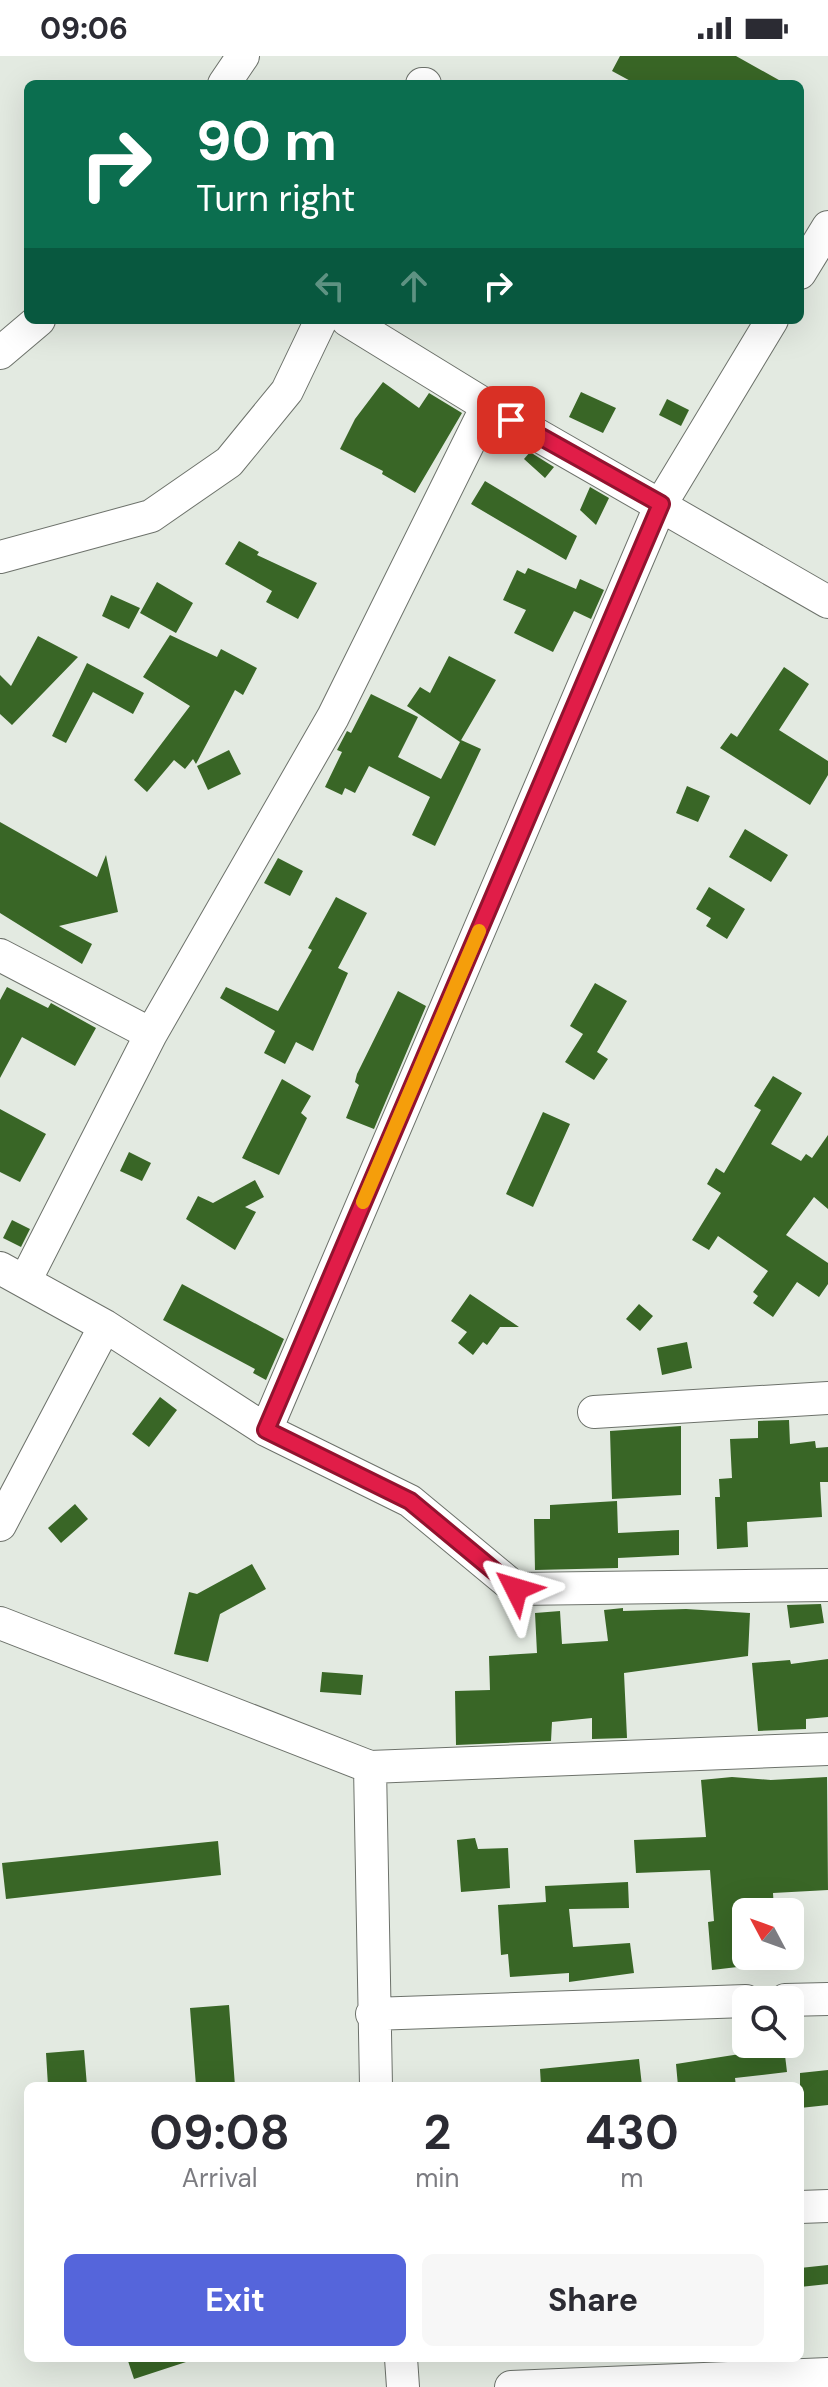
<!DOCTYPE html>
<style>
body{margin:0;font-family:"DM Sans",sans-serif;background:#f7f7f7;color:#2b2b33;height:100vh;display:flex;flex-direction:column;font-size:30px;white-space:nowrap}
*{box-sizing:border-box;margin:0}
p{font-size:26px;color:#7c7c81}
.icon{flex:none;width:44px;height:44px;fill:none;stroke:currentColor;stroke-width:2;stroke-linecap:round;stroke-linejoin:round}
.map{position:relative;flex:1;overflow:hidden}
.side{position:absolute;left:24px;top:2026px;width:780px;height:280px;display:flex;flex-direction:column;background:#fff;border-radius:12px;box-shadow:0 8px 32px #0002}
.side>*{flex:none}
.banner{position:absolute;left:24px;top:24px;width:780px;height:244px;border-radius:12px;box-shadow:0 8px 32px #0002;background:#0b6e4f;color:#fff;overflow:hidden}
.needle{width:52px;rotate:311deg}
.tools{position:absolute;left:732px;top:1842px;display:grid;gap:16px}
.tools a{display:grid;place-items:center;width:72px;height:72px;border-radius:12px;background:#fff;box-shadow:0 8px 32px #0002;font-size:40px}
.pin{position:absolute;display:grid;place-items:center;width:68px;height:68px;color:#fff;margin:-34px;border-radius:16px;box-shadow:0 4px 12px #0006}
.me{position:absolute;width:88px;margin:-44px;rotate:310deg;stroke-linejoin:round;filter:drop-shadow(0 0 6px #0008)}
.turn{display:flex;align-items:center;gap:28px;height:168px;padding:0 40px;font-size:36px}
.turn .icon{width:104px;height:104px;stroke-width:2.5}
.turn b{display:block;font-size:56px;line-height:68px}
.lanes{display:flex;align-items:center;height:76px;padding:0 40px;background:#0003;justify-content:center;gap:40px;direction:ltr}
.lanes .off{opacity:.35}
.eta{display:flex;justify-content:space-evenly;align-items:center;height:136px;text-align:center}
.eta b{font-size:48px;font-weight:700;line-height:56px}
.cta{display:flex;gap:16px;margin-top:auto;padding:16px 40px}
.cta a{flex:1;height:92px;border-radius:12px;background:#5565db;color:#fff;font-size:32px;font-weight:700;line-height:92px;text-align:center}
.cta a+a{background:#f7f7f7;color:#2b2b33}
.status{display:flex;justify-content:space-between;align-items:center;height:56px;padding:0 40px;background:#fff;direction:ltr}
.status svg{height:22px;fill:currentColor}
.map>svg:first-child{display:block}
.building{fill:#396626}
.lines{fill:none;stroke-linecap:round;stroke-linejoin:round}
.minor-casing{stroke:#6d726b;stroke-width:34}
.minor{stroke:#fff;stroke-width:32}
.route-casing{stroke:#92132f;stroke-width:20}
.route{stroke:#e11d48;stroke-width:14}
.slow{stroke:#f59e0b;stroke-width:14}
</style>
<div class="status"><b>09:06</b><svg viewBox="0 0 49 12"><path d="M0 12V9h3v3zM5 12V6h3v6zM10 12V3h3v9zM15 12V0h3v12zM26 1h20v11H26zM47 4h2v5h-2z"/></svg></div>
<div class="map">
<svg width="828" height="2331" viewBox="0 0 828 2331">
<rect width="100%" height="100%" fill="#e3eae1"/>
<path class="building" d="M 620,0 L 736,0 L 786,28 L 636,28 L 612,15 Z
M 383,326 L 419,352 L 429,337 L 462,357 L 415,437 L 382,418 L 383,415 L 340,393 L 355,363 Z
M 581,336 L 616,352 L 603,377 L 569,361 Z
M 667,343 L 689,354 L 681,370 L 659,359 Z
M 530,396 L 554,411 L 545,422 L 524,403 Z
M 485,425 L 577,480 L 566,504 L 471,448 Z
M 590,431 L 609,442 L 596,469 L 580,454 Z
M 239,485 L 259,496 L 257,499 L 317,527 L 298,563 L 266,546 L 272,535 L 225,508 Z
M 528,512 L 576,533 L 580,523 L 604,534 L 591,563 L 574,555 L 553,596 L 514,577 L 526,554 L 503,544 L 517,514 L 525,518 Z
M 157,526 L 193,547 L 176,577 L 140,557 Z
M 111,539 L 140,552 L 129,573 L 102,560 Z
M 170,579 L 217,601 L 221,593 L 257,612 L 243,639 L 235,634 L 196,708 L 193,703 L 185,713 L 174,704 L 147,736 L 134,724 L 190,650 L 143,621 Z
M 38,580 L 78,601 L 12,669 L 0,658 L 0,619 L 11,630 Z
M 449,600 L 496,624 L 460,686 L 407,650 L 420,631 L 430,637 Z
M 87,607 L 144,637 L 133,658 L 93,636 L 66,687 L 52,680 Z
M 784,611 L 809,628 L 779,674 L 828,705 L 828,719 L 810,749 L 720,692 L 731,677 L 737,681 Z
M 371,638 L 418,661 L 398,701 L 441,723 L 461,684 L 481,693 L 435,790 L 412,779 L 430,741 L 369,710 L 355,737 L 345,732 L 342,739 L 325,731 L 342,696 L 337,694 L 347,675 L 351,677 Z
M 229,694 L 241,718 L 208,734 L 197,710 Z
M 687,730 L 710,740 L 698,766 L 676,757 Z
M 0,766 L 97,821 L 106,799 L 118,856 L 59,870 L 92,888 L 82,908 L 0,857 Z
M 745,773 L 788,799 L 771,826 L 729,801 Z
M 278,802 L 303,815 L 290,840 L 264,827 Z
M 709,831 L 745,853 L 727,883 L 706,870 L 711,862 L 696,853 Z
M 336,841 L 367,857 L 338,912 L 348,917 L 313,995 L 296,986 L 285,1008 L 264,997 L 275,975 L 220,942 L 226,931 L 278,955 L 312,894 L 308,892 Z
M 595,927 L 627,945 L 597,996 L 608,1003 L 594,1024 L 565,1006 L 583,978 L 570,970 Z
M 7,931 L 48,952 L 51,947 L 96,972 L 75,1010 L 22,981 L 0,1022 L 0,944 Z
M 398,935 L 426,950 L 374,1073 L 346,1062 L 359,1029 L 355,1026 L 357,1018 Z
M 773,1020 L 802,1037 L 771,1088 L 801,1105 L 806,1098 L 812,1102 L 828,1079 L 828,1153 L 814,1141 L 786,1179 L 828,1207 L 828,1228 L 819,1241 L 797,1226 L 773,1261 L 753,1247 L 758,1240 L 753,1236 L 768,1215 L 718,1180 L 709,1194 L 692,1184 L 721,1137 L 707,1128 L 716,1112 L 724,1117 L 761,1054 L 754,1050 Z
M 282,1023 L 311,1040 L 301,1057 L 307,1062 L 279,1119 L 242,1102 Z
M 0,1053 L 46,1078 L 20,1126 L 0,1116 Z
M 543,1056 L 570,1068 L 533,1151 L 506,1138 Z
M 129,1096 L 151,1107 L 142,1125 L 120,1115 Z
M 255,1124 L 264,1141 L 245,1151 L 256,1156 L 235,1194 L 186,1163 L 198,1140 L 213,1147 Z
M 12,1164 L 30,1173 L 21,1191 L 3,1182 Z
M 182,1228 L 284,1283 L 266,1324 L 253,1317 L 255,1313 L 163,1264 Z
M 470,1238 L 519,1271 L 500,1271 L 487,1289 L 483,1286 L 473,1299 L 458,1287 L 467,1276 L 451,1265 Z
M 639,1248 L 653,1260 L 640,1275 L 626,1263 Z
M 687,1286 L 692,1312 L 662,1319 L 657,1292 Z
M 160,1341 L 177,1354 L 149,1391 L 132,1378 Z
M 789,1364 L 790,1388 L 815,1385 L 816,1392 L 828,1391 L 828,1426 L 820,1426 L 822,1461 L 747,1466 L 748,1491 L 717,1493 L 715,1441 L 720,1441 L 719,1423 L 732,1422 L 730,1383 L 758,1382 L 758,1365 Z
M 681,1370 L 681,1439 L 612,1443 L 610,1375 Z
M 617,1445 L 618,1477 L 679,1474 L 679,1499 L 618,1502 L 618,1512 L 535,1514 L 534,1463 L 550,1463 L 550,1449 Z
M 75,1448 L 88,1463 L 61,1487 L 48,1472 Z
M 252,1508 L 266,1533 L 220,1558 L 208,1606 L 174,1598 L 189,1536 L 197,1538 Z
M 821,1548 L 824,1567 L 790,1572 L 787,1549 Z
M 623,1552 L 623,1555 L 686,1553 L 750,1557 L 748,1600 L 624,1617 L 627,1682 L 592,1683 L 592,1662 L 552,1666 L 551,1685 L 456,1689 L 455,1635 L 490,1634 L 489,1600 L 537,1597 L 535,1557 L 560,1555 L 562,1588 L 608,1585 L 604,1554 Z
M 828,1603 L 828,1661 L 806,1663 L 806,1673 L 758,1675 L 752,1607 L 790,1604 L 791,1608 Z
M 322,1616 L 363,1619 L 361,1639 L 320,1636 Z
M 732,1721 L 771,1724 L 827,1721 L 828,1834 L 773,1837 L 774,1854 L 746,1856 L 746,1910 L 712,1914 L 708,1866 L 714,1865 L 710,1814 L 636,1817 L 634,1784 L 706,1781 L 701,1724 Z
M 475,1782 L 478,1793 L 508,1792 L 510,1832 L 461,1836 L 457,1784 Z
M 218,1785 L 221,1819 L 6,1843 L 2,1807 Z
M 628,1826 L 629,1852 L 569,1853 L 573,1891 L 630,1887 L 634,1917 L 569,1926 L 569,1917 L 510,1921 L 508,1898 L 501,1899 L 498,1849 L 546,1846 L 545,1830 Z
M 229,1949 L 235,2030 L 196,2030 L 190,1952 Z
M 784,1991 L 787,2016 L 735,2022 L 736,2030 L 678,2030 L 676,2008 Z
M 84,1994 L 87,2030 L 48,2030 L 46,1997 Z
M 639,2003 L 642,2030 L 541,2030 L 540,2013 Z
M 828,2014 L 828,2049 L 800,2052 L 800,2017 Z
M 828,2209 L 828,2228 L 800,2231 L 800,2212 Z
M 127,2302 L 186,2302 L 186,2306 L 134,2323 Z"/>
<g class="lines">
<defs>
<path id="minor" d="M 224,28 L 243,0
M 422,28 L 425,28
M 800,217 L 828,171
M 347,264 L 487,350 L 828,546
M 0,297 L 39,264
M 0,501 L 151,460 L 229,406 L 287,335 L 321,264
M 0,899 L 151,978
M 0,1212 L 105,1270 L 266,1374 L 410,1445 L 516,1533 L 828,1529
M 25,1225 L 151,978 L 333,661 L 487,350
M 594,1356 L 828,1342
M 266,1374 L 661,448 L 772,264
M 0,1469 L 105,1270
M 0,1567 L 370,1711 L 828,1693
M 370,1711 L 376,2030
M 785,1944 L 828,1943
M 372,1958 L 746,1945
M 800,2151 L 828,2150
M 401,2302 L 403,2331
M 511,2331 L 828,2318"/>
</defs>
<use href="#minor" class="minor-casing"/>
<use href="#minor" class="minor"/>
</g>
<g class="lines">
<defs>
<path id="route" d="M 511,364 L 661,448 L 266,1374 L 410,1445 L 516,1533"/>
</defs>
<use href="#route" class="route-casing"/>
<use href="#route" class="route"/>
<path class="slow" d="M 363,1146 L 479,875"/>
</g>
</svg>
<div class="tools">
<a><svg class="needle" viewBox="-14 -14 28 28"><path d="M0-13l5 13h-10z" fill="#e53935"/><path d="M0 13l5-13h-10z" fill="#7c7c81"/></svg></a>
<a><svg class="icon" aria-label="search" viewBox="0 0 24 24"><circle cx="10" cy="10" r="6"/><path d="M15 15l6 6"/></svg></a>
</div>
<div class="pin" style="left:511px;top:364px;background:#d93025"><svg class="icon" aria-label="arrive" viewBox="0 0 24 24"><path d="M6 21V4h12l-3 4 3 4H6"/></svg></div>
<svg class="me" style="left:516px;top:1533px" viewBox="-20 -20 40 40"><path d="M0-17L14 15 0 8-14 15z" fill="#e11d48" stroke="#fff" stroke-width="4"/></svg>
<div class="banner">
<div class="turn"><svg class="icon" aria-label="right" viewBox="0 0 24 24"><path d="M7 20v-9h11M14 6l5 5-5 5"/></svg><div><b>90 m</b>Turn right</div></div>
<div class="lanes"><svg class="icon off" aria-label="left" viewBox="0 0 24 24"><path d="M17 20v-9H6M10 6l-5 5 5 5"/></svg><svg class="icon off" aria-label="ahead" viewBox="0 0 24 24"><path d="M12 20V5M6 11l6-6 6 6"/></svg><svg class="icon" aria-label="right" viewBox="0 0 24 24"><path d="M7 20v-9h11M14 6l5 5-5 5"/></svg></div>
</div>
<section class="side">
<div class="eta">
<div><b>09:08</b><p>Arrival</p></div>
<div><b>2</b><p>min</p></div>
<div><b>430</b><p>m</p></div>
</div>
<div class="cta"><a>Exit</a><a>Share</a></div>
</section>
</div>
